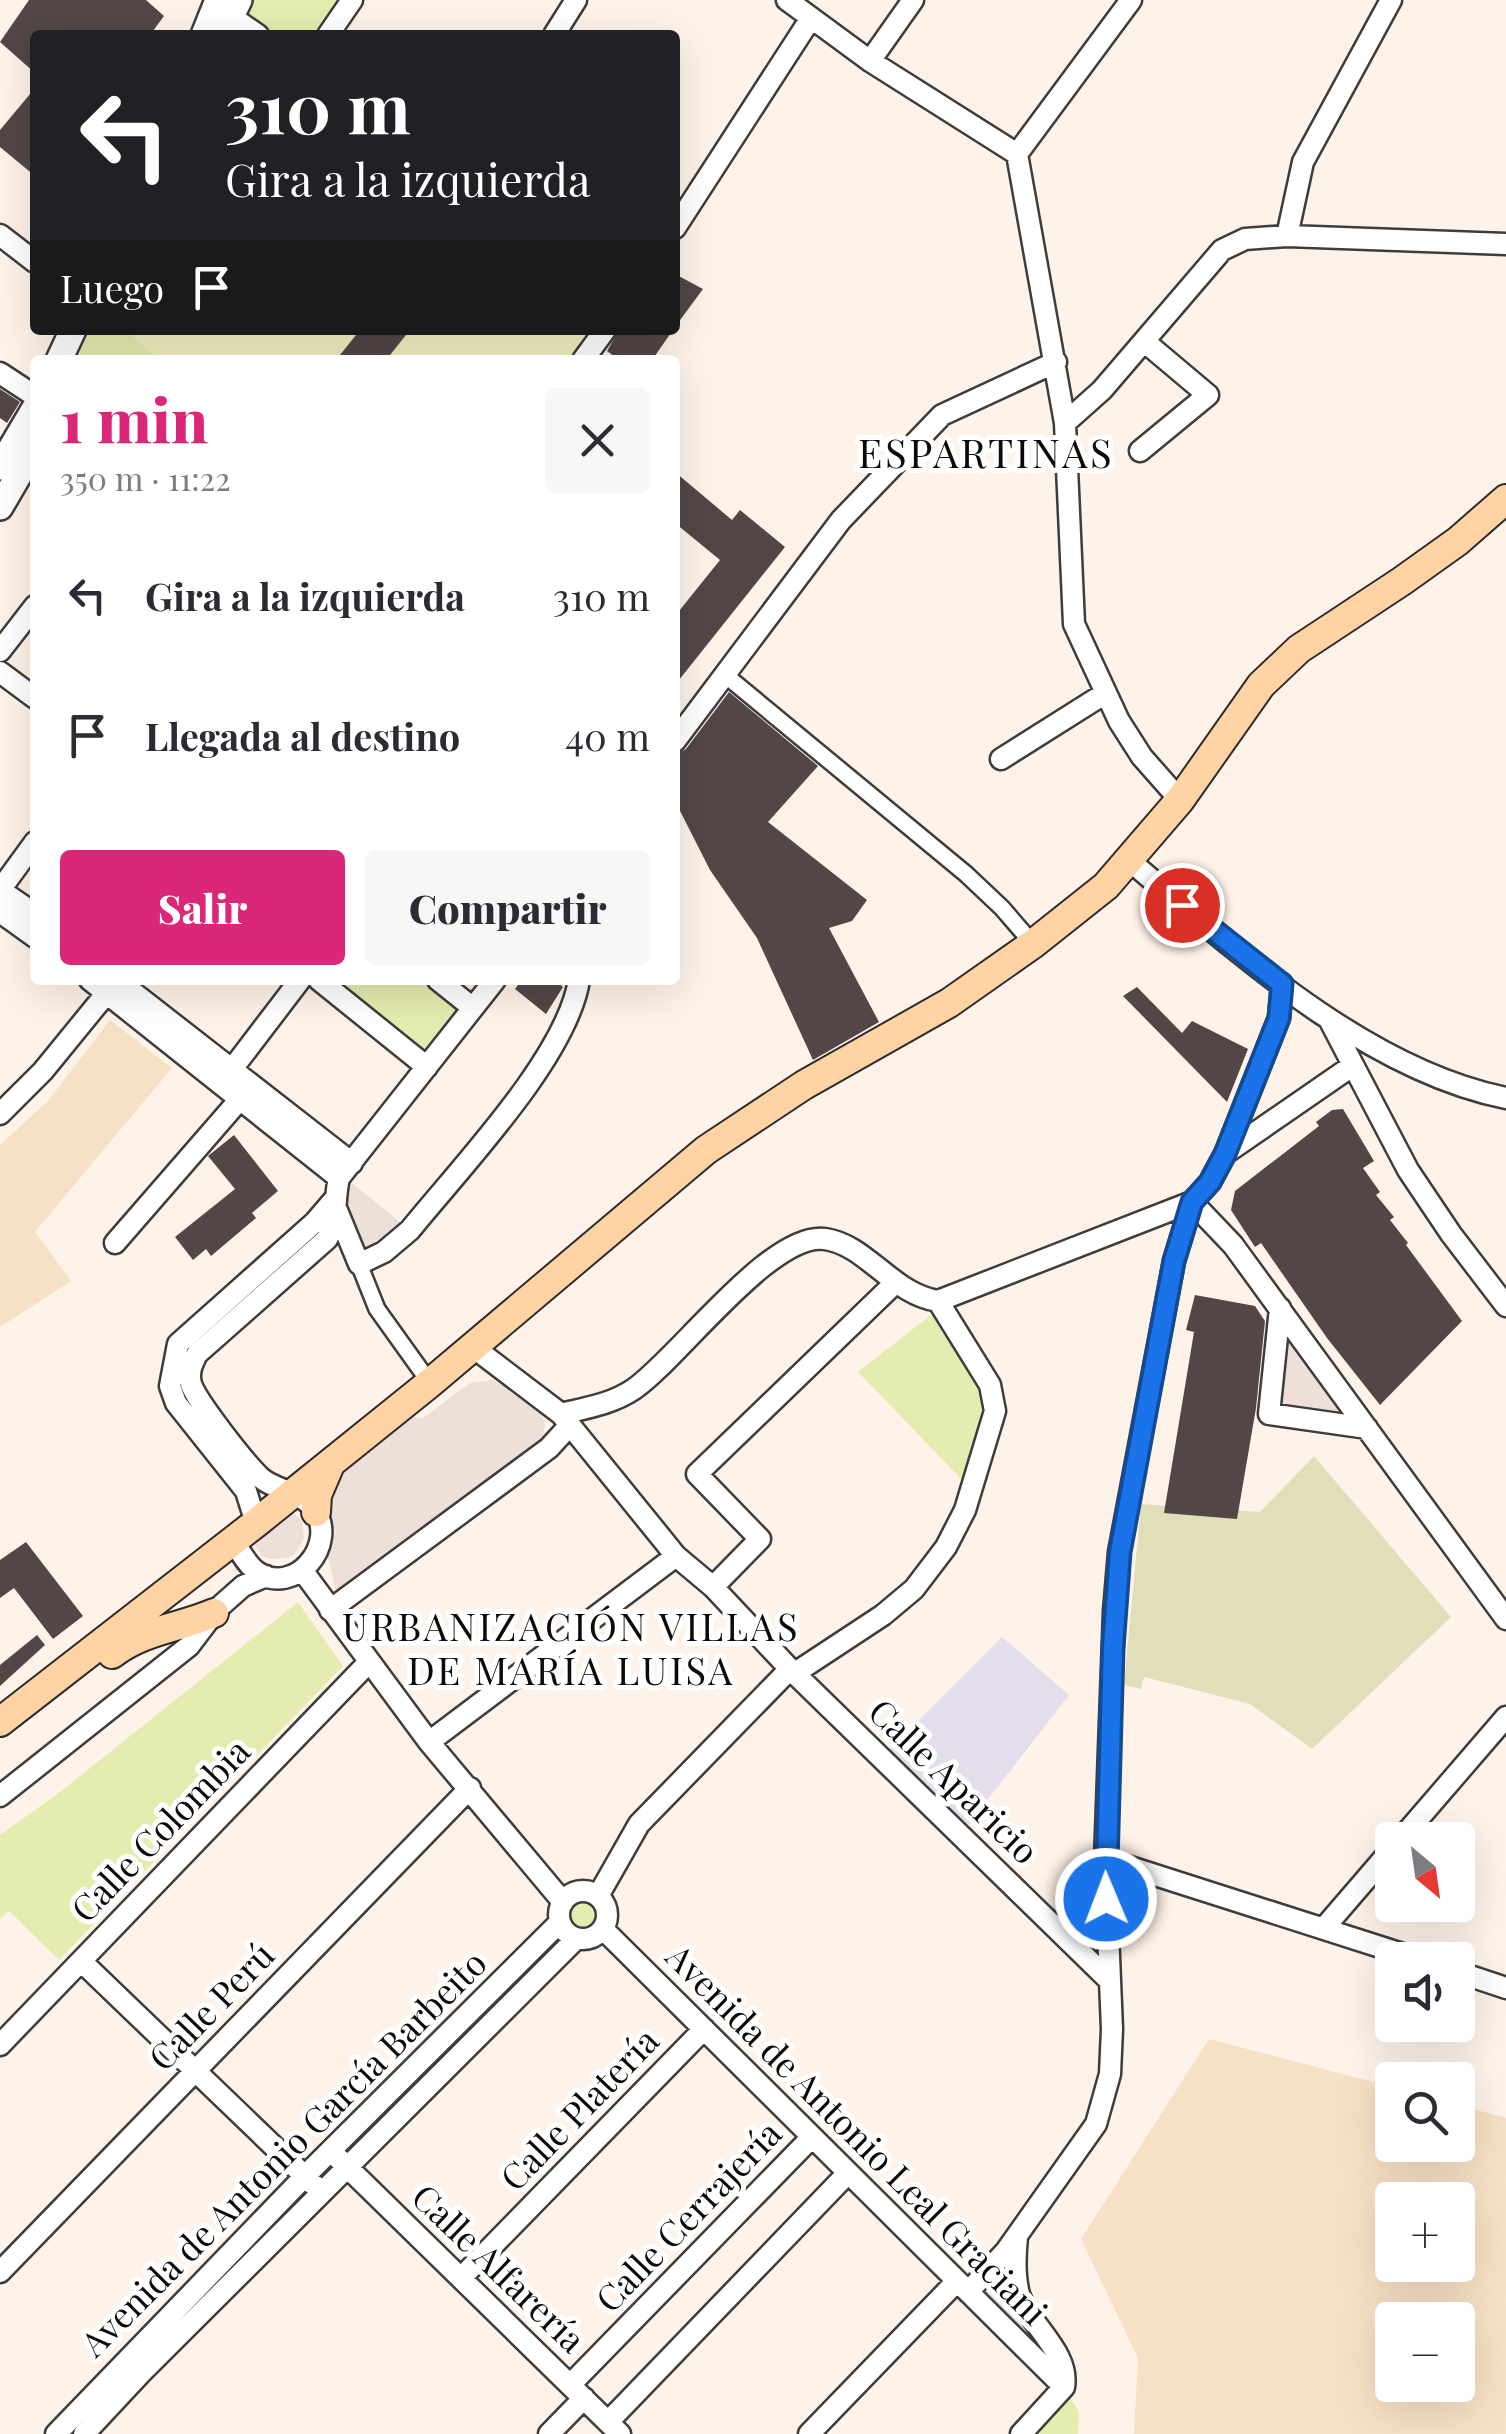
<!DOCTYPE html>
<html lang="es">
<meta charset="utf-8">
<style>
body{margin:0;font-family:"Playfair Display",serif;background:#f7f7f7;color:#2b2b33;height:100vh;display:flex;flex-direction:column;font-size:38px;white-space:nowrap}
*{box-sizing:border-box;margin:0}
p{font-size:32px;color:#7c7c81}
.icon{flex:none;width:55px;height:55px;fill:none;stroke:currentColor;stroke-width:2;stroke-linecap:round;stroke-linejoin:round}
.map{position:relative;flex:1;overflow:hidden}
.drawer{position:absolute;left:30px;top:355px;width:650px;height:630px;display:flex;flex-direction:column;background:#fff;border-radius:10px;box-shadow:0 10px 40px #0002}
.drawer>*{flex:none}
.banner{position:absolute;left:30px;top:30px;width:650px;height:305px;border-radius:10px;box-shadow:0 10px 40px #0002;background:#202124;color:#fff;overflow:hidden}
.needle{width:65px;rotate:151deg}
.tools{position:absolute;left:1375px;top:1822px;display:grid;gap:20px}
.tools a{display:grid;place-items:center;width:100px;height:100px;border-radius:10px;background:#fff;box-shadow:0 10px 40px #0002;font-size:50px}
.pin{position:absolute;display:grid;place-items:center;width:85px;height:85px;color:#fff;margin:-42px;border:5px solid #fff;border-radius:50%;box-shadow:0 2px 10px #0007}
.me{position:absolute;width:110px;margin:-55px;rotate:359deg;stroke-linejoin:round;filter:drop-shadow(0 0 8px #0008)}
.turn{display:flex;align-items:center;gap:35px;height:210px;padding:0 30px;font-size:45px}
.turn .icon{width:130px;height:130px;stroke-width:2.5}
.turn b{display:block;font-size:70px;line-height:85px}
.then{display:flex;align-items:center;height:95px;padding:0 30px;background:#0003;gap:20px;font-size:38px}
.round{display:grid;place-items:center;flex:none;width:105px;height:105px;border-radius:10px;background:#f7f7f7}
.summary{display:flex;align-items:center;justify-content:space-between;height:170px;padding:0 30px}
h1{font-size:60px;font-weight:800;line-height:75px;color:#db2777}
.action{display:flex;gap:20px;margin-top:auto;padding:20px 30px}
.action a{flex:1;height:115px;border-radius:10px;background:#db2777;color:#fff;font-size:40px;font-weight:800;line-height:115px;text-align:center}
.action a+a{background:#f7f7f7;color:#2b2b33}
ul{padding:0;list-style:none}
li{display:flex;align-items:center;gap:30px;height:140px;padding:0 30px}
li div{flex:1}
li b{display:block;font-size:38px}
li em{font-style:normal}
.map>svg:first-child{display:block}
.industrial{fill:#e4ddeb}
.farmland{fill:#f7e1c6;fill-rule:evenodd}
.green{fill:#e5ecaf}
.cemetery{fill:#e1dfb9}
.pitch{fill:#f2f1c2}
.plaza{fill:#eee0d8}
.building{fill:#544646}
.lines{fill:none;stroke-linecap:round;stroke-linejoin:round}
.pedestrian-casing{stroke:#3d3d3d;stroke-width:20}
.minor-casing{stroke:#3d3d3d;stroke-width:25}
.tertiary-casing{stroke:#3d3d3d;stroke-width:30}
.secondary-casing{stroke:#2c2c2c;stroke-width:32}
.pedestrian{stroke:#fff;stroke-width:15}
.minor{stroke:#fff;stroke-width:20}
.tertiary{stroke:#fff;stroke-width:25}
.secondary{stroke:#ffd3a3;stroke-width:28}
.route-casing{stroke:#114b97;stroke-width:25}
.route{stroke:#1a73e8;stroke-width:18}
.labels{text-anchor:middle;stroke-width:10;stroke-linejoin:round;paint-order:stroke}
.street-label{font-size:35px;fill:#0a0a0a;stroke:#fff}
.neighbourhood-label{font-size:38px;letter-spacing:2.5px;fill:#0a0a0a;stroke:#fff}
.quarter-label{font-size:40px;letter-spacing:2.5px;fill:#0a0a0a;stroke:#fff}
</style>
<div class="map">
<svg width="1506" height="2434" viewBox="0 0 1506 2434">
<rect width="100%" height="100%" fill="#fff2e8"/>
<path class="industrial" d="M 1002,1637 L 1069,1695 L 968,1825 L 888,1751 Z"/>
<path class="farmland" d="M 110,1020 L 172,1068 L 35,1232 L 71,1281 L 0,1327 L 0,1145 L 48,1101 Z
M 1209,2039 L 1392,2087 L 1392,2145 L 1458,2145 L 1458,2105 L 1506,2118 L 1506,2434 L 1134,2434 L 1138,2358 L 1081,2239 ZM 1392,2200 L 1458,2200 L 1458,2265 L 1392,2265 ZM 1392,2320 L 1458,2320 L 1458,2385 L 1392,2385 Z"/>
<path class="green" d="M 239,0 L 352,0 L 328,35 L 222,35 Z
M 89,330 L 125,330 L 162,360 L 75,360 Z
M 319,980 L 438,980 L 473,1008 L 427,1067 Z
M 941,1307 L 990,1385 L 971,1489 L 858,1372 Z
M 298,1602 L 343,1666 L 59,1960 L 9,1911 L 0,1919 L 0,1835 L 60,1792 Z
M563 1916a20 20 0 1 1 40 0a20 20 0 1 1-40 0Z
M 1064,2387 L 1079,2412 L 1078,2434 L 1021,2434 Z"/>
<path class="cemetery" d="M 1314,1456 L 1451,1617 L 1312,1749 L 1250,1704 L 1144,1677 L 1141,1689 L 1124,1685 L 1141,1504 L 1260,1512 Z"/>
<path class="pitch" d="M 125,330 L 605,330 L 583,360 L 162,360 Z"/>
<path class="plaza" d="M 342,1175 L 410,1230 L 359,1264 L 339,1178 Z
M 1280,1308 L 1367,1428 L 1269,1414 Z
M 493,1380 L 534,1405 L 545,1422 L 543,1437 L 534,1448 L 344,1590 L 335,1589 L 328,1557 L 335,1531 L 327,1505 L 337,1468 L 408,1417 L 423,1418 L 470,1383 Z
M 286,1506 L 302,1521 L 304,1538 L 296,1553 L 288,1558 L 271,1559 L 262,1556 L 252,1541 Z
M 1006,2251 L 1014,2264 L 1066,2376 L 968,2292 Z"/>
<path class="building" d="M 29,0 L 146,0 L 164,16 L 150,35 L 35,35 L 35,73 L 0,42 Z
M 35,88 L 35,176 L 0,147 L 0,130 Z
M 675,274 L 703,289 L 675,327 Z
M 360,330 L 410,330 L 386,360 L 336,360 Z
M 619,330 L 673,330 L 652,360 L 619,360 L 607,351 Z
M 0,389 L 20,402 L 7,423 L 0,418 Z
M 675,472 L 732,520 L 740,510 L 785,547 L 675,685 L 675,616 L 720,560 L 675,523 Z
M 729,692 L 818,766 L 768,822 L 867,900 L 852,921 L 829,928 L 879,1022 L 813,1060 L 757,938 L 710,870 L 675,801 L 675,755 L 686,749 Z
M 522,980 L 554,980 L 563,987 L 546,1014 L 515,989 Z
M 1137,987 L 1182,1033 L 1192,1021 L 1248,1049 L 1227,1102 L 1123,996 Z
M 1343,1109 L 1374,1161 L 1363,1168 L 1380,1192 L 1376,1195 L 1394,1217 L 1390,1220 L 1408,1243 L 1406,1245 L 1462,1321 L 1380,1405 L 1327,1338 L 1261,1243 L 1255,1247 L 1231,1210 L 1235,1191 L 1319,1126 L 1316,1122 L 1332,1110 Z
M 234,1135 L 278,1191 L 252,1213 L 256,1218 L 211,1256 L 206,1249 L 193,1260 L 175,1237 L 235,1189 L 208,1156 Z
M 1195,1295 L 1255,1306 L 1265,1321 L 1256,1408 L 1237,1519 L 1164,1513 L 1194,1332 L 1186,1330 Z
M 26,1542 L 83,1616 L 53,1639 L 14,1588 L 0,1598 L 0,1560 Z
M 37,1635 L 45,1645 L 0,1686 L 0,1665 Z"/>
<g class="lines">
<defs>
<path id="pedestrian" d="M 724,674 L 966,874 L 1002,908 L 1033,944
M 359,1264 L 377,1309 L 430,1383"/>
<path id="minor" d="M 787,0 L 870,61 L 1017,154
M 219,8 L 258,35
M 328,35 L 352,0
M 554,35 L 576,0
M 870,61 L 913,0
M 1017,154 L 1065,423 L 1074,624 L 1119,721 L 1142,757 L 1180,800
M 1017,154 L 1131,0
M 675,228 L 811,18
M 0,235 L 35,262
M 1287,236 L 1303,162 L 1391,0
M 583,360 L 605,330
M 0,373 L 35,396
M 1065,423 L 1102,390 L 1222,250 L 1245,239 L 1287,236 L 1506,244
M 1140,451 L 1208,395 L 1145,342
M 0,651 L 35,606
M 0,672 L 35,698
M 675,741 L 841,520 L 942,415 L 1056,362
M 1001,759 L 1104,694
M 1130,861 C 1236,951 1366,1070 1506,1098
M 0,890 L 35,842
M 0,890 L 35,914
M 0,912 L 35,937
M 90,980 L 339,1178
M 117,980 L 352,1163
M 319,980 L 427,1067
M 438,980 L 473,1008
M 1330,1021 L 1408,1170 L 1451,1234 L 1506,1306
M 226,1077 L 300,980
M 0,1114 L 43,1071 L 114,984
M 1226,1153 L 1352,1066
M 336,1208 L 359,1264 L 384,1252 L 410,1230 C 460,1168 567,1057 579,980
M 115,1243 L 241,1098
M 1280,1308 L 1269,1414 L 1367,1428
M 473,1347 L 561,1414 L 676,1556 L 713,1587 L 790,1669 L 1108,1979
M 561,1414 C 586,1408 612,1404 634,1389 C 678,1359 771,1231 825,1239 C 867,1245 892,1294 938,1301 L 1192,1202 L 1233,1245 L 1506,1619
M 256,1523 L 246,1491 L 176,1403 L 170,1386 L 178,1344 L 315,1222 L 333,1201
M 233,1541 C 240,1551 247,1565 257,1572 C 295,1597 339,1544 314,1509 C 301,1491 276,1491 261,1478 C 246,1464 197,1402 191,1384 C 188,1372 192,1364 197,1354 L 327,1239 C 338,1220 334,1198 339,1178 L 495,980
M 302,1570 L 429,1742 L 563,1902
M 713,1587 L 760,1539 L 697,1474 L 895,1283
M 330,1610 L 549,1448 L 570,1425
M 795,1673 L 883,1615 L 914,1589 L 946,1547 L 965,1510 L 995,1411 L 990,1385 L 938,1301
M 429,1742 L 676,1556
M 0,1796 L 189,1646 L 217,1609 L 243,1586 L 266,1576
M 1400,1840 L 1506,1717
M 1105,1859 L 1421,1960
M559 1915a24 24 0 1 1 48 0a24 24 0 1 1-48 0Z
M 598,1896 L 639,1824 L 790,1669
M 1324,1928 L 1392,1849
M 603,1929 L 1064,2387
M 81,1961 L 314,2185
M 1458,1972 L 1506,1988
M 0,2045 L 369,1662
M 339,2159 L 620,2434
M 1017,2237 C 1015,2256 1014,2275 1019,2294 C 1029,2325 1070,2352 1064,2387
M 0,2272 L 470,1788
M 461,2278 L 704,2029
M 968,2292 L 1006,2251 L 1096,2124 L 1110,2074 L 1112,2029 L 1105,1859 L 1114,1611 L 1119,1552 L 1174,1261 L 1192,1202 L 1210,1182 L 1225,1154 L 1279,1018 L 1282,984
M 570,2385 L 812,2137
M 608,2422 L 848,2173
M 56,2434 L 305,2176 L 560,1922
M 84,2434 L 141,2373 L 576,1939
M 549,2434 L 584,2398
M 809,2434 L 957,2281
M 1021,2434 L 1064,2387"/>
<path id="tertiary" d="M 204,35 L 218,0
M 222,35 L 239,0
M 59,360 L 73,330
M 0,467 L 35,408
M 0,507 L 35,447"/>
<path id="secondary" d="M 316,1512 L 317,1495 L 329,1467
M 112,1654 C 143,1630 179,1628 214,1613
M 0,1722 L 256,1523 L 430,1383 L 706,1150 L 804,1085 L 949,1003 L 1033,944 L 1106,886 L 1180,800 L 1261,685 L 1299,649 L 1402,581 L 1458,541 L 1506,499"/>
</defs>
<use href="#pedestrian" class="pedestrian-casing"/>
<use href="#minor" class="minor-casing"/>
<use href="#tertiary" class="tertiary-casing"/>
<use href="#secondary" class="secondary-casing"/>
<use href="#pedestrian" class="pedestrian"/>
<use href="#minor" class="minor"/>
<use href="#tertiary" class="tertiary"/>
<use href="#secondary" class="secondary"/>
</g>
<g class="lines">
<defs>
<path id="route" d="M 1106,1899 L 1113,1647 L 1120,1552 L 1174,1261 L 1192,1202 L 1210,1182 L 1225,1154 L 1279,1018 L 1282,984 L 1182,905"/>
</defs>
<use href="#route" class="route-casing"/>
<use href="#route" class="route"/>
</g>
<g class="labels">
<g class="street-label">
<text transform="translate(953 1782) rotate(44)" y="12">Calle Aparicio</text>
<text transform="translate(161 1831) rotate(-46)" y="12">Calle Colombia</text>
<text transform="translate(212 2007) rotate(-46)" y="12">Calle Perú</text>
<text transform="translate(580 2110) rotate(-46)" y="12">Calle Platería</text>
<text transform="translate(856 2135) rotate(45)" y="12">Avenida de Antonio Leal Graciani</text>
<text transform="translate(284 2154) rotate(-45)" y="12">Avenida de Antonio García Barbeito</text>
<text transform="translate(689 2217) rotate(-46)" y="12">Calle Cerrajería</text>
<text transform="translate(498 2269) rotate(44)" y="12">Calle Alfarería</text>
</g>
<g class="neighbourhood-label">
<text x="571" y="1641">URBANIZACIÓN VILLAS<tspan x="571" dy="44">DE MARÍA LUISA</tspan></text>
</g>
<g class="quarter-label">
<text x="986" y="468">ESPARTINAS</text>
</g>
</g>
</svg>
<div class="tools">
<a><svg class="needle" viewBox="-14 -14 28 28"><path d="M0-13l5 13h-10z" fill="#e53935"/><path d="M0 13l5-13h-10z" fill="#7c7c81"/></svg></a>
<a><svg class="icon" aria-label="sound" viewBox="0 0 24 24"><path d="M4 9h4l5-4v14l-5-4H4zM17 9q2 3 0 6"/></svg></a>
<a><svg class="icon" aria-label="search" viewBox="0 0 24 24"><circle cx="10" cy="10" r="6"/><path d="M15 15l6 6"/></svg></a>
<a>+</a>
<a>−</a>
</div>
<div class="pin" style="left:1182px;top:905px;background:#d93025"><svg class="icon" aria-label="arrive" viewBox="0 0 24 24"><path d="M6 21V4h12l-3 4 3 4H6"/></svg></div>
<svg class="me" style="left:1106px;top:1899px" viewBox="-20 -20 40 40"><circle r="17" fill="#1a73e8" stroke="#fff" stroke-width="3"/><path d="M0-11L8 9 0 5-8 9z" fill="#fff"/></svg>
<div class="banner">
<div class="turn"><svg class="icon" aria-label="left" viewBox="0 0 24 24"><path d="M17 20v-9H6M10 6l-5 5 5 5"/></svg><div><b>310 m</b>Gira a la izquierda</div></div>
<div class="then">Luego<svg class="icon" aria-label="arrive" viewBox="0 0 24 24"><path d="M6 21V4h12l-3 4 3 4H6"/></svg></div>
</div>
<section class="drawer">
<div class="summary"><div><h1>1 min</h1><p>350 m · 11:22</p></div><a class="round"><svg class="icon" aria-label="close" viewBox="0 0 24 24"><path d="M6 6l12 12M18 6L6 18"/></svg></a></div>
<ul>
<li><svg class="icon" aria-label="left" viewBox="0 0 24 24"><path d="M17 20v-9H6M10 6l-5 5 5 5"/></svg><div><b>Gira a la izquierda</b></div><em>310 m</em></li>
<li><svg class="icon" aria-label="arrive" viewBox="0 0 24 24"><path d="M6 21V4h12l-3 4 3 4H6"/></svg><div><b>Llegada al destino</b></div><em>40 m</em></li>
</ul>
<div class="action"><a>Salir</a><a>Compartir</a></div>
</section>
</div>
